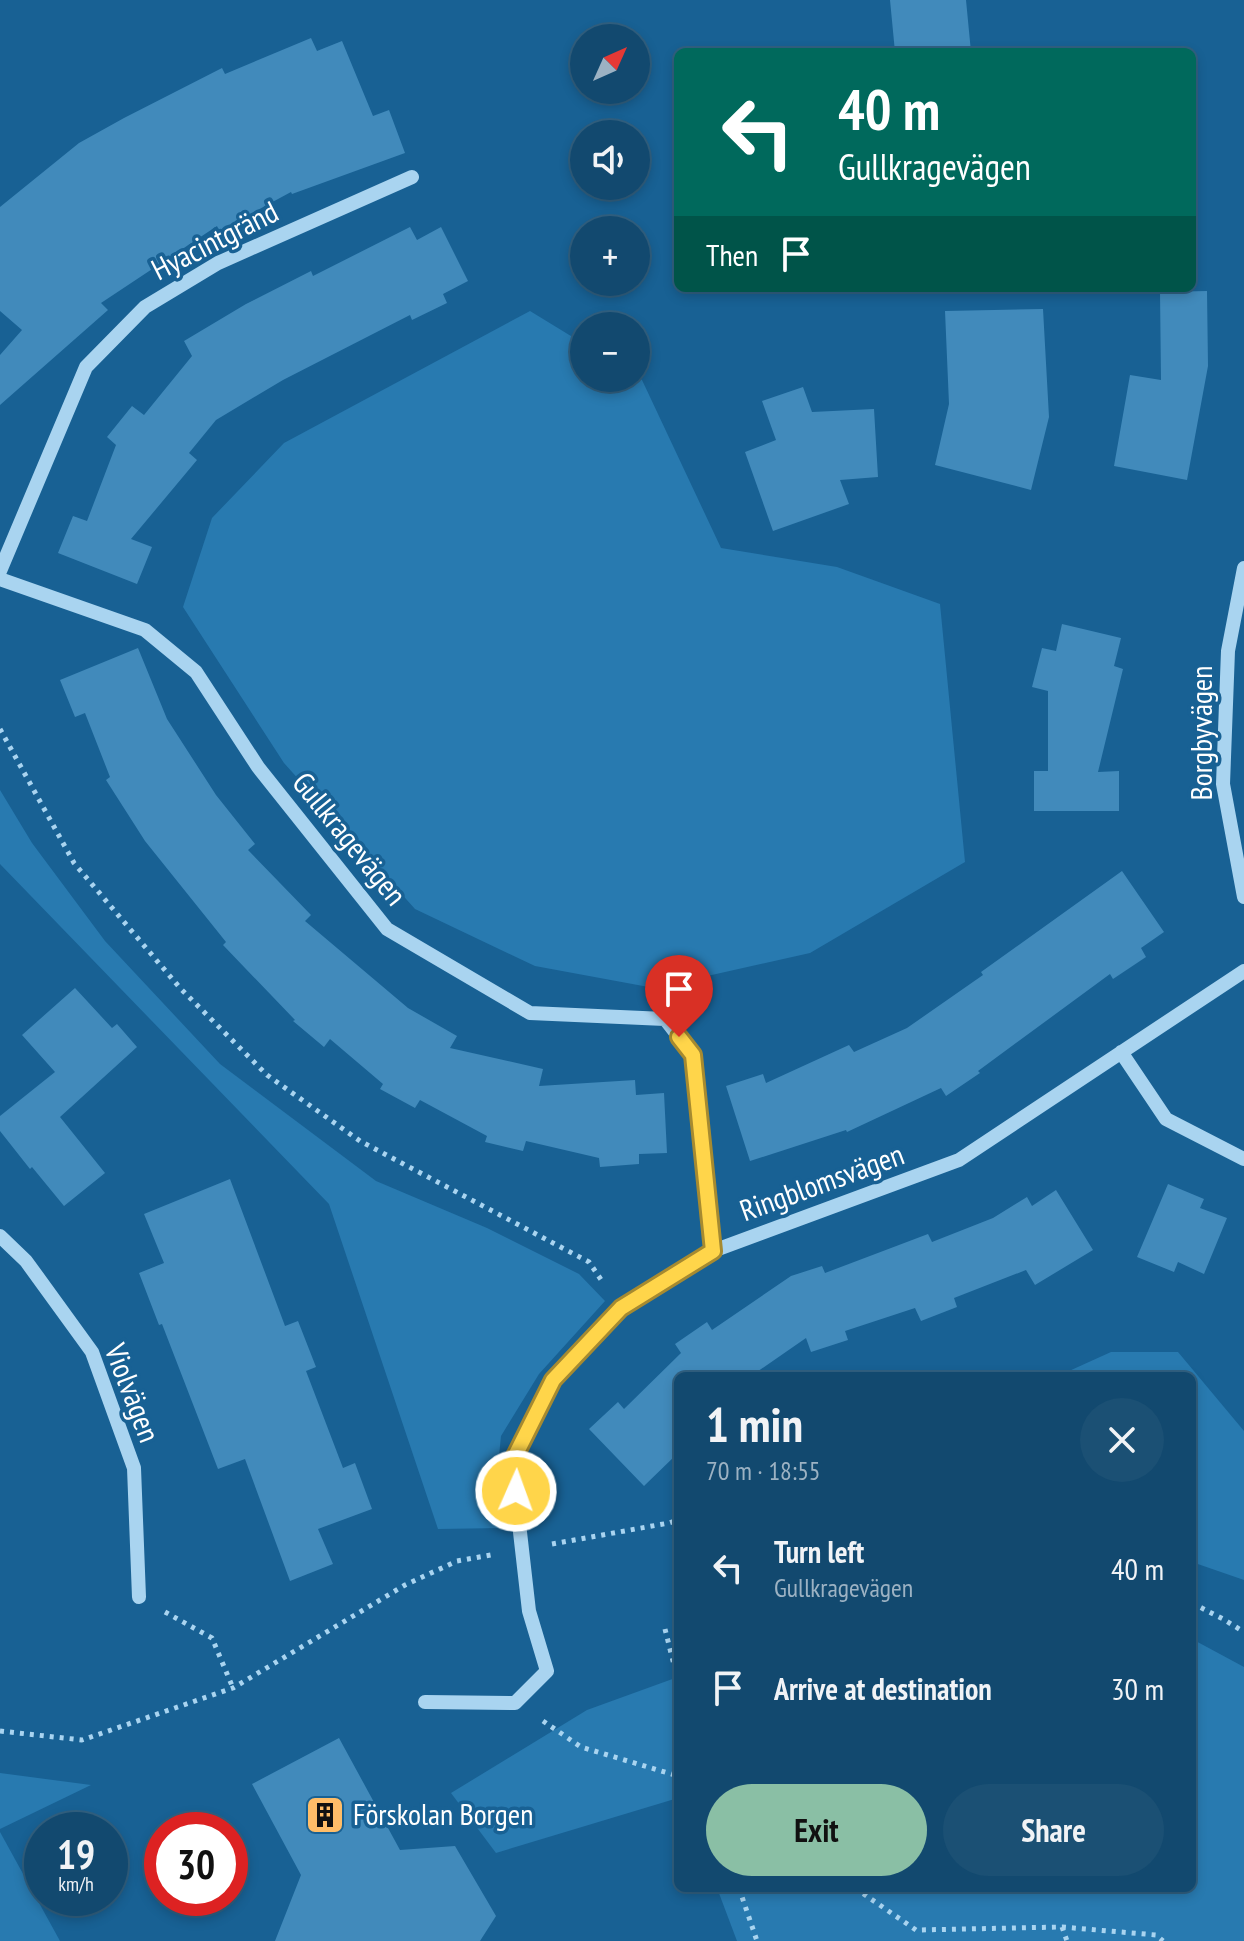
<!DOCTYPE html>
<meta charset="utf-8">
<style>
body{margin:0;font-family:"PT Sans Narrow",sans-serif;background:#1b5074;color:#f1f3f6;height:100vh;display:flex;flex-direction:column;font-size:30px;white-space:nowrap}
*{box-sizing:border-box;margin:0}
p{font-size:26px;color:#9cb2c3}
.icon{flex:none;width:44px;height:44px;fill:none;stroke:currentColor;stroke-width:2;stroke-linecap:round;stroke-linejoin:round}
.map{position:relative;flex:1;overflow:hidden}
.details{position:absolute;left:674px;top:1372px;width:522px;height:520px;display:flex;flex-direction:column;background:#12496f;border-radius:12px;box-shadow:0 4px 12px #0003,0 0 0 2px #316182}
.details>*{flex:none}
.hud{position:absolute;left:674px;top:48px;width:522px;height:244px;border-radius:12px;box-shadow:0 4px 12px #0003,0 0 0 2px #316182;background:#00695c;color:#fff;overflow:hidden}
.needle{width:52px;rotate:45deg}
.tools{position:absolute;left:570px;top:24px;display:grid;gap:16px}
.tools a{display:grid;place-items:center;width:80px;height:80px;border-radius:50%;background:#12496f;box-shadow:0 4px 12px #0003,0 0 0 2px #316182;font-size:40px}
.speed{position:absolute;left:24px;top:1812px;display:flex;gap:16px;font-size:40px;font-weight:700;text-align:center}
.speed>*{display:grid;place-content:center;width:104px;height:104px;border-radius:50%;background:#12496f;box-shadow:0 4px 12px #0003,0 0 0 2px #316182;line-height:1}
.speed small{font-size:20px;font-weight:400}
.speed .limit{border:12px solid #d22;background:#fff;color:#111}
.pin{position:absolute;display:grid;place-items:center;width:68px;height:68px;color:#fff;margin:-82px -34px;border-radius:50% 50% 50% 0;rotate:-45deg;box-shadow:0 0 8px #0007}
.pin .icon{rotate:45deg}
.me{position:absolute;width:88px;margin:-44px;rotate:2deg;stroke-linejoin:round;filter:drop-shadow(0 0 6px #0008)}
.turn{display:flex;align-items:center;gap:28px;height:168px;padding:0 32px;font-size:36px}
.turn .icon{width:104px;height:104px;stroke-width:2.5}
.turn b{display:block;font-size:56px;line-height:68px}
.then{display:flex;align-items:center;height:76px;padding:0 32px;background:#0003;gap:16px;font-size:30px}
.round{display:grid;place-items:center;flex:none;width:84px;height:84px;border-radius:42px;background:#1b5074}
.summary{display:flex;align-items:center;justify-content:space-between;height:136px;padding:0 32px}
h1{font-size:48px;font-weight:800;line-height:60px}
.action{display:flex;gap:16px;margin-top:auto;padding:16px 32px}
.action a{flex:1;height:92px;border-radius:48px;background:#8abfa5;color:#111;font-size:32px;font-weight:800;line-height:92px;text-align:center}
.action a+a{background:#1b5074;color:#f1f3f6}
ul{padding:0;list-style:none}
li{display:flex;align-items:center;gap:24px;height:120px;padding:0 32px}
li div{flex:1}
li b{display:block;font-size:30px}
li em{font-style:normal}
.map>svg:first-child{display:block}
.green{fill:#287ab0}
.building{fill:#418abb}
.lines{fill:none;stroke-linecap:round;stroke-linejoin:round}
.path{stroke:#a9d4f0;stroke-width:5;stroke-dasharray:4 6;stroke-linecap:butt}
.minor{stroke:#a9d4f0;stroke-width:14}
.route-casing{stroke:#a68a30;stroke-width:20}
.route{stroke:#ffd54a;stroke-width:14}
.labels{text-anchor:middle;stroke-width:7;stroke-linejoin:round;paint-order:stroke}
.street-label{font-size:30px;fill:#fff;stroke:#186194}
.poi-label{font-size:30px;fill:#fff;stroke:#186194;text-anchor:start}
</style>
<div class="map">
<svg width="1244" height="1941" viewBox="0 0 1244 1941">
<rect width="100%" height="100%" fill="#186194"/>
<path class="green" d="M 530,311 L 584,344 L 584,378 L 636,378 L 636,376 L 642,380 L 721,548 L 837,567 L 940,604 L 965,862 L 810,953 L 654,988 L 535,966 L 415,909 L 284,763 L 183,607 L 212,518 L 284,443 Z
M 0,790 L 32,843 L 105,941 L 220,1064 L 376,1181 L 487,1228 L 579,1274 L 605,1301 L 539,1374 L 501,1436 L 497,1476 L 502,1528 L 438,1529 L 329,1204 L 0,864 Z
M 1111,1352 L 1178,1352 L 1244,1431 L 1244,1580 L 1192,1562 L 1192,1376 L 1058,1376 Z
M 1192,1639 L 1244,1667 L 1244,1941 L 737,1941 L 717,1888 L 1192,1888 Z
M 678,1677 L 678,1798 L 496,1853 L 451,1793 L 587,1710 Z
M 0,1773 L 91,1785 L 0,1829 Z
M 0,1832 L 60,1941 L 0,1941 Z"/>
<path class="building" d="M 890,0 L 966,0 L 971,52 L 895,52 Z
M 311,38 L 317,51 L 342,41 L 373,116 L 389,110 L 405,153 L 292,194 L 291,192 L 219,231 L 217,226 L 101,303 L 108,310 L 0,405 L 0,355 L 22,330 L 0,311 L 0,207 L 79,143 L 124,118 L 222,68 L 225,74 Z
M 410,227 L 417,240 L 441,227 L 468,281 L 443,294 L 447,303 L 412,320 L 410,315 L 283,380 L 216,420 L 189,453 L 197,460 L 131,539 L 152,547 L 137,584 L 58,553 L 73,516 L 87,521 L 116,445 L 107,437 L 132,406 L 144,415 L 192,356 L 184,341 L 246,304 L 311,271 L 313,276 Z
M 1207,291 L 1208,366 L 1187,480 L 1114,466 L 1130,375 L 1161,380 L 1160,292 Z
M 1043,309 L 1049,417 L 1031,490 L 935,465 L 949,404 L 945,311 Z
M 803,387 L 812,412 L 874,409 L 878,477 L 840,480 L 849,504 L 773,531 L 745,452 L 776,440 L 762,401 Z
M 1062,624 L 1121,638 L 1114,666 L 1123,669 L 1098,772 L 1119,771 L 1119,811 L 1034,811 L 1034,771 L 1048,771 L 1048,691 L 1032,687 L 1042,648 L 1056,651 Z
M 138,648 L 167,719 L 216,795 L 255,844 L 248,850 L 311,915 L 305,921 L 408,1008 L 457,1036 L 450,1048 L 543,1069 L 539,1086 L 635,1080 L 636,1095 L 664,1093 L 667,1153 L 639,1154 L 639,1164 L 600,1167 L 599,1158 L 526,1141 L 523,1151 L 485,1142 L 487,1136 L 420,1100 L 415,1108 L 380,1089 L 383,1084 L 330,1039 L 324,1047 L 293,1021 L 295,1020 L 223,945 L 226,942 L 145,841 L 106,780 L 110,777 L 85,713 L 75,717 L 60,680 Z
M 1122,871 L 1164,932 L 1141,948 L 1146,957 L 1113,979 L 1110,974 L 978,1071 L 980,1073 L 946,1096 L 941,1088 L 847,1132 L 846,1130 L 750,1161 L 726,1086 L 763,1074 L 766,1083 L 849,1045 L 854,1052 L 907,1028 L 983,975 L 981,972 Z
M 75,988 L 112,1028 L 117,1024 L 137,1047 L 60,1117 L 105,1173 L 64,1206 L 32,1167 L 30,1169 L 0,1131 L 0,1116 L 55,1072 L 22,1035 Z
M 230,1179 L 285,1326 L 298,1321 L 316,1367 L 306,1371 L 343,1468 L 355,1463 L 372,1509 L 318,1529 L 333,1564 L 290,1581 L 245,1459 L 218,1469 L 162,1324 L 159,1325 L 139,1273 L 164,1263 L 144,1214 Z
M 1168,1184 L 1204,1199 L 1200,1208 L 1227,1218 L 1204,1274 L 1178,1262 L 1174,1272 L 1137,1257 Z
M 1056,1190 L 1093,1250 L 1035,1285 L 1026,1270 L 954,1298 L 957,1307 L 921,1321 L 915,1308 L 845,1331 L 848,1340 L 811,1352 L 806,1338 L 751,1376 L 678,1376 L 678,1453 L 644,1486 L 589,1429 L 618,1402 L 624,1409 L 681,1353 L 675,1344 L 707,1322 L 712,1330 L 791,1276 L 822,1266 L 825,1273 L 928,1234 L 932,1242 L 993,1218 L 1027,1197 L 1032,1206 Z
M 339,1738 L 400,1850 L 455,1846 L 496,1916 L 480,1941 L 275,1941 L 301,1875 L 252,1784 Z"/>
<g class="lines">
<path class="path" d="M 0,729 L 74,863 L 180,988 L 267,1075 L 360,1141 L 589,1262 L 602,1281
M 552,1544 L 669,1523 L 678,1520
M 1192,1603 L 1223,1619 L 1244,1632
M 165,1612 L 212,1638 L 233,1688
M 665,1629 L 678,1681
M 543,1721 L 581,1747 L 678,1776
M 0,1731 L 82,1740 L 233,1688 L 405,1585 L 457,1561 L 491,1555
M 739,1888 L 757,1941
M 855,1888 L 916,1930 L 1062,1927 L 1156,1935 L 1163,1941
M 1062,1927 L 1067,1941"/>
<path class="minor" d="M 1244,568 L 1228,651 L 1223,784 L 1244,897
M 0,571 L 86,367 L 145,307 L 218,263 L 412,177
M 0,579 L 145,630 L 196,672 L 258,767 L 387,929 L 530,1013 L 665,1019 L 693,1055 L 713,1251
M 1121,1052 L 1166,1119 L 1244,1159
M 0,1236 L 26,1261 L 92,1352 L 134,1468 L 139,1597
M 425,1702 L 515,1703 L 547,1671 L 529,1611 L 512,1462 L 553,1380 L 621,1308 L 713,1251 L 959,1160 L 1244,971"/>
</g>
<g class="lines">
<defs>
<path id="route" d="M 516,1491 L 512,1462 L 553,1380 L 621,1308 L 713,1251 L 693,1055 L 679,1037"/>
</defs>
<use href="#route" class="route-casing"/>
<use href="#route" class="route"/>
</g>
<defs>
<symbol id="building-square" viewBox="-11 -11 22 22"><rect x="-9" y="-9" width="18" height="18" rx="4" fill="#ffbd68" stroke="#186194"/><path d="M-4-6H4V6H1V3H-1V6H-4ZM-2.5-4.3h1.7v1.8h-1.7ZM.8-4.3h1.7v1.8H.8ZM-2.5-1h1.7V.8h-1.7ZM.8-1h1.7V.8H.8Z" fill="#111"/></symbol>
</defs>
<g fill-rule="evenodd">
<use href="#building-square" x="303" y="1793" width="44" height="44"/>
</g>
<g class="labels">
<g class="street-label">
<text transform="translate(215 241) rotate(-27)" y="10">Hyacintgränd</text>
<text transform="translate(1202 733) rotate(-90)" y="10">Borgbyvägen</text>
<text transform="translate(349 839) rotate(51)" y="10">Gullkragevägen</text>
<text transform="translate(822 1183) rotate(-20)" y="10">Ringblomsvägen</text>
<text transform="translate(132 1393) rotate(69)" y="10">Violvägen</text>
</g>
<g class="poi-label">
<text x="353" y="1825">Förskolan Borgen</text>
</g>
</g>
</svg>
<div class="tools">
<a><svg class="needle" viewBox="-14 -14 28 28"><path d="M0-13l5 13h-10z" fill="#e53935"/><path d="M0 13l5-13h-10z" fill="#9cb2c3"/></svg></a>
<a><svg class="icon" aria-label="sound" viewBox="0 0 24 24"><path d="M4 9h4l5-4v14l-5-4H4zM17 9q2 3 0 6"/></svg></a>
<a>+</a>
<a>−</a>
</div>
<div class="speed"><div>19<small>km/h</small></div><div class="limit">30</div></div>
<div class="pin" style="left:679px;top:1037px;background:#d93025"><svg class="icon" aria-label="arrive" viewBox="0 0 24 24"><path d="M6 21V4h12l-3 4 3 4H6"/></svg></div>
<svg class="me" style="left:516px;top:1491px" viewBox="-20 -20 40 40"><circle r="17" fill="#ffd54a" stroke="#fff" stroke-width="3"/><path d="M0-11L8 9 0 5-8 9z" fill="#fff"/></svg>
<div class="hud">
<div class="turn"><svg class="icon" aria-label="left" viewBox="0 0 24 24"><path d="M17 20v-9H6M10 6l-5 5 5 5"/></svg><div><b>40 m</b>Gullkragevägen</div></div>
<div class="then">Then<svg class="icon" aria-label="arrive" viewBox="0 0 24 24"><path d="M6 21V4h12l-3 4 3 4H6"/></svg></div>
</div>
<section class="details">
<div class="summary"><div><h1>1 min</h1><p>70 m · 18:55</p></div><a class="round"><svg class="icon" aria-label="close" viewBox="0 0 24 24"><path d="M6 6l12 12M18 6L6 18"/></svg></a></div>
<ul>
<li><svg class="icon" aria-label="left" viewBox="0 0 24 24"><path d="M17 20v-9H6M10 6l-5 5 5 5"/></svg><div><b>Turn left</b><p>Gullkragevägen</p></div><em>40 m</em></li>
<li><svg class="icon" aria-label="arrive" viewBox="0 0 24 24"><path d="M6 21V4h12l-3 4 3 4H6"/></svg><div><b>Arrive at destination</b></div><em>30 m</em></li>
</ul>
<div class="action"><a>Exit</a><a>Share</a></div>
</section>
</div>
